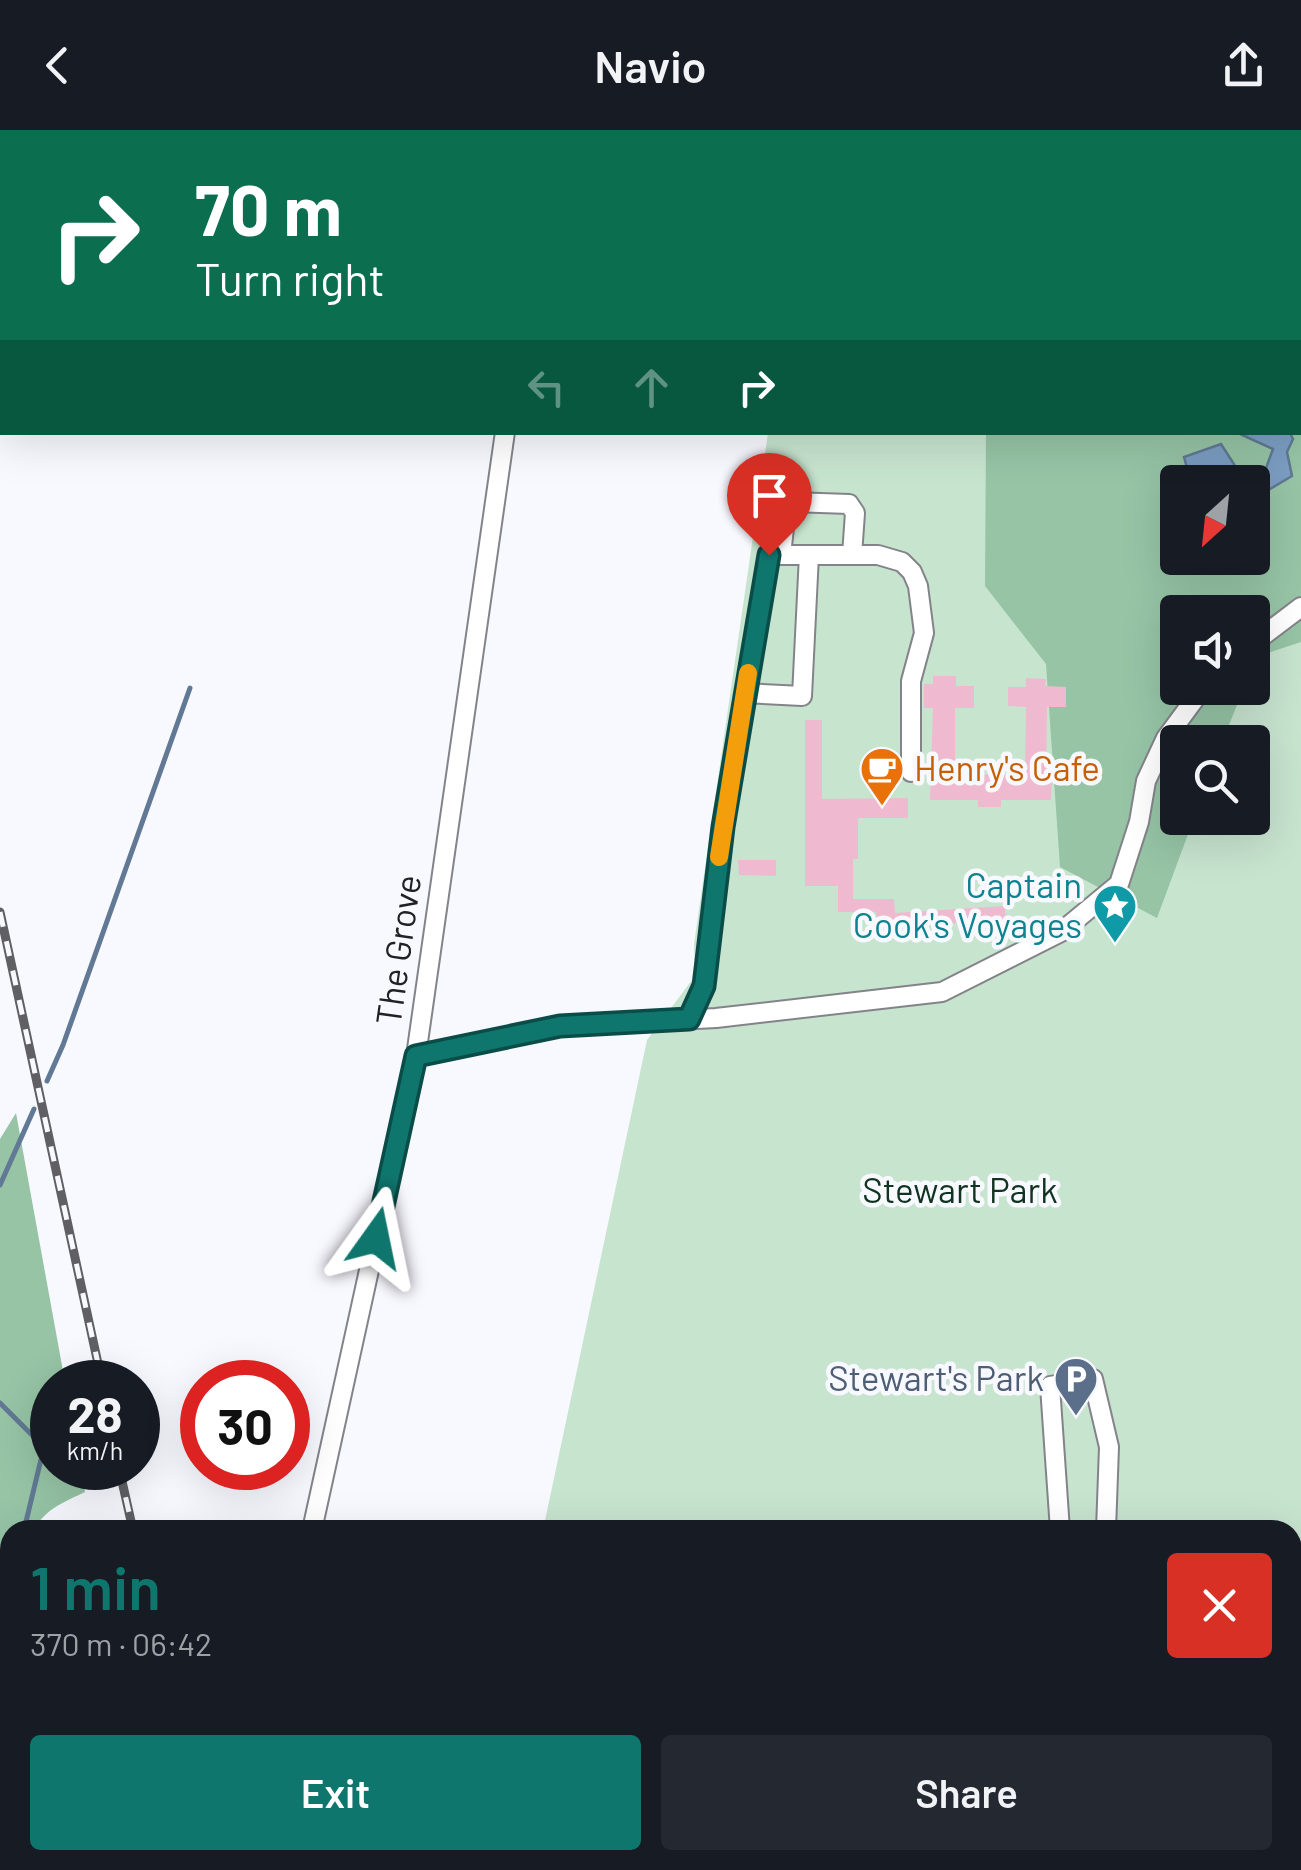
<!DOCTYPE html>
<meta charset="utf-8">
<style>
body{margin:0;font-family:Barlow,sans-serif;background:#242831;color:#f1f3f6;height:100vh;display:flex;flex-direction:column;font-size:38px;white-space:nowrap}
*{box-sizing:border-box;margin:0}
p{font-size:32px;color:#9ea1a6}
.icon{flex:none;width:55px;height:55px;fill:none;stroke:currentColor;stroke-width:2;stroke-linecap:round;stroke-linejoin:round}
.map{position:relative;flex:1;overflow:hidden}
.sheet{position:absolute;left:0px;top:1390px;width:1302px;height:350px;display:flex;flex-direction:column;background:#171b24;border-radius:30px 30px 0 0;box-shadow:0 10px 40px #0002}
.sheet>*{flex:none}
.top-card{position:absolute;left:0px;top:0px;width:1302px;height:305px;box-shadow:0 10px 40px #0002;background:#0b6e4f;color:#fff;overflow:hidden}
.needle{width:65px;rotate:207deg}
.controls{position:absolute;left:1160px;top:335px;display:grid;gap:20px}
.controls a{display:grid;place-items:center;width:110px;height:110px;border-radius:10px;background:#171b24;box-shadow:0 10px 40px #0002;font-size:50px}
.speed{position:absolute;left:30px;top:1230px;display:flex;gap:20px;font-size:50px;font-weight:700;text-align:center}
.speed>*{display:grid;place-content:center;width:130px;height:130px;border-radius:50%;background:#171b24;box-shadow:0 10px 40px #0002;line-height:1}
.speed small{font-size:25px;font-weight:400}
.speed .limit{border:15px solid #d22;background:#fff;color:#111}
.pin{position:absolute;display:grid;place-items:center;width:85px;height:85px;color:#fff;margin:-102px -42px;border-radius:50% 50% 50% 0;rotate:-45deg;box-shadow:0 0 10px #0007}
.pin .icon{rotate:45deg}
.me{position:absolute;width:110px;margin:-55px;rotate:12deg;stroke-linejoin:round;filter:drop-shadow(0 0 8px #0008)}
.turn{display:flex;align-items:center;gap:35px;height:210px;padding:0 30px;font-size:45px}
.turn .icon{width:130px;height:130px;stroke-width:2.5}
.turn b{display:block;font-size:70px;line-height:85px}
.lanes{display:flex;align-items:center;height:95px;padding:0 30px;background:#0003;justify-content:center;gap:50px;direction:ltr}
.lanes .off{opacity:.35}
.round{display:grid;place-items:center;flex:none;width:105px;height:105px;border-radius:10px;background:#242831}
.headline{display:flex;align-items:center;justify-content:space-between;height:170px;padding:0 30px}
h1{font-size:60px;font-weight:600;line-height:75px;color:#0f766e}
.action{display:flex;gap:20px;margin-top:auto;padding:20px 30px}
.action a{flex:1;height:115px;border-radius:10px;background:#0f766e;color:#fff;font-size:40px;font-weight:600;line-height:115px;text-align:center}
.action a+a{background:#242831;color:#f1f3f6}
header{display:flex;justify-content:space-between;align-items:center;height:130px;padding:0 30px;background:#171b24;font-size:45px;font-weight:600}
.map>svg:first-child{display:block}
.green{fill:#c7e4cf;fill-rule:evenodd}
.forest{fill:#96c4a5}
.water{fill:#7c9ec3;stroke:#617994;stroke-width:2.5}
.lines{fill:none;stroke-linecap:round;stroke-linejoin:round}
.stream{stroke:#617994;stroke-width:5}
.building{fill:#efbacf}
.minor-casing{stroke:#83838a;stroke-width:22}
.major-casing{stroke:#d7d7d8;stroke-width:28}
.minor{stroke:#fff;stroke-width:18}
.major{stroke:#d5c292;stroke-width:22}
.rail-casing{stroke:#606064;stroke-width:9}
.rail{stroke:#f8f8ff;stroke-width:5;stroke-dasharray:15;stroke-linecap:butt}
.route-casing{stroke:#0a4d48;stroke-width:25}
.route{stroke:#0f766e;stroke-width:18}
.slow{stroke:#f59e0b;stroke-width:18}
.labels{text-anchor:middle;stroke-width:9;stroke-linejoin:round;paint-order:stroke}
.food-label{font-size:35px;fill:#c56008;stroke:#f8f8ff;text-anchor:start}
.culture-label{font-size:35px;fill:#0d838f;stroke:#f8f8ff;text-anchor:end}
.street-label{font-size:35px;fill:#222225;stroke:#f8f8ff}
.park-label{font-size:35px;fill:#10341f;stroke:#f8f8ff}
.service-label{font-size:35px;fill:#4e5e75;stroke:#f8f8ff;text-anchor:end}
</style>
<header><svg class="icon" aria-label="back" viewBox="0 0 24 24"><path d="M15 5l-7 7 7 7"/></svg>Navio<svg class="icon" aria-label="share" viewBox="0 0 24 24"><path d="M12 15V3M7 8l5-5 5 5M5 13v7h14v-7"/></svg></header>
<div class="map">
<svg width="1301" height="1740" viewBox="0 0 1301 1740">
<rect width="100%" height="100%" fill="#f8f8ff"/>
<path class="green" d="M 1186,0 L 1301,0 L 1301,1706 L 1293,1706 L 1292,1400 L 543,1400 L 647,910 L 695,846 L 694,814 L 768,303 L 1300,302 L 1300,2 L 1134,2 ZM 1178,352 L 1252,352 L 1252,428 L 1178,428 ZM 1178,482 L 1252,482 L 1252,558 L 1178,558 ZM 1178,612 L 1252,612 L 1252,688 L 1178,688 Z
M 473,1730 L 994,1730 L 867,1738 L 471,1740 Z"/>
<path class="forest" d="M 1301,245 L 1301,512 L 1256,527 L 1253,536 L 1252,482 L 1178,482 L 1178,558 L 1244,558 L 1222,612 L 1178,612 L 1178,688 L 1194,688 L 1157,788 L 1060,737 L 1046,534 L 985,456 L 986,303 L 1238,303 L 1273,319 L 1266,338 L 1251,349 L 1184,326 L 1191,352 L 1178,352 L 1178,428 L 1252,428 L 1253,369 L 1292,345 L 1287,322 L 1292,309 L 1290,303 L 1300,302 Z
M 16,983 L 65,1252 L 52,1252 L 52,1338 L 81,1338 L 85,1362 C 64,1372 45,1379 34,1400 L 10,1400 L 10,1634 L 0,1631 L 0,1009 Z"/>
<path class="water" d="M 1238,303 L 1290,303 L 1293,309 L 1287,322 L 1292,346 L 1253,369 L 1252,352 L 1191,352 L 1184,327 L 1221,314 L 1241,345 L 1252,349 L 1266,338 L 1273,319 Z"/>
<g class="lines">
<path class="stream" d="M 47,951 L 63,915 L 190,558
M 0,1055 L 34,979
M 0,1273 L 44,1317 L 24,1400
M 0,1565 L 8,1567 L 1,1595 L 10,1596
M 140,1730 L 140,1740"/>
</g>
<path class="building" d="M 933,546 L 956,546 L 956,556 L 974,556 L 974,578 L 955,578 L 955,645 L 1025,644 L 1026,577 L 1008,576 L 1008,557 L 1026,557 L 1026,548 L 1046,549 L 1045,556 L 1066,557 L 1066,577 L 1047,577 L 1046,648 L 1052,647 L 1051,670 L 1001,670 L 1001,677 L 978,677 L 978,670 L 930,670 L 933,578 L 924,578 L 924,554 L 933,554 Z
M 805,590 L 822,590 L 822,669 L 908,668 L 908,688 L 858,688 L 858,729 L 853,729 L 853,769 L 894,769 L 895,783 L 1005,776 L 1006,791 L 877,796 L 876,782 L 838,782 L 838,756 L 805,756 Z
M 738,730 L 776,730 L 776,746 L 739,745 Z"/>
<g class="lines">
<defs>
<path id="minor" d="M 548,2 L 548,0
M 781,425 L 786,380 L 792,372 L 849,374 L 855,383 L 852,425
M 1252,514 L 1301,477
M 745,563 L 802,566 L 809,425
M 689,889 L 704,856 L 723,697 L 769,425 L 878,425 L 902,432 L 912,442 L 918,456 L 924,503 L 911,551 L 911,642
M 416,926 L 560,896 L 716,888 L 942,862 L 1061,802 L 1119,754 L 1139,692 L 1146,651 L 1166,608 L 1203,558
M 312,1400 L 416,926 L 505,302
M 1060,1400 L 1050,1256 L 1093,1249 L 1109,1317 L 1106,1400
M 0,1676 L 10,1674
M 961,1730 L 961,1740"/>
<path id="major" d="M 0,1646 L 10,1648
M 357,1730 L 391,1740
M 1212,1740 L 1301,1734"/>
</defs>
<use href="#minor" class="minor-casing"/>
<use href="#major" class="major-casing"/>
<use href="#minor" class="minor"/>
<use href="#major" class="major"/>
<defs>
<path id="rail" d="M 0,782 L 102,1252
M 119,1338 L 133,1400
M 200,1730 L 202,1740"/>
</defs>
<use href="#rail" class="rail-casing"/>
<use href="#rail" class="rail"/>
</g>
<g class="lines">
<defs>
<path id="route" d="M 376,1108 L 416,926 L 560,896 L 689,889 L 704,856 L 723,697 L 769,425"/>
</defs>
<use href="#route" class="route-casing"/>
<use href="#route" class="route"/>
<path class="slow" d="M 719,727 L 748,543"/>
</g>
<defs>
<symbol id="cafe-pin" viewBox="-11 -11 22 30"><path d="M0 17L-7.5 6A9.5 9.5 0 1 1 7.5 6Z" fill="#e8710a" stroke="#f8f8ff"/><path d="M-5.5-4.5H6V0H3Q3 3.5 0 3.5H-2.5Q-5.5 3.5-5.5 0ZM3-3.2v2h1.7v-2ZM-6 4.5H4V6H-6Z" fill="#fff"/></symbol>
<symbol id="sight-pin" viewBox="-11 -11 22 30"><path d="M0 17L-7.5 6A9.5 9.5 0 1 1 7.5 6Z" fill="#0f9aa8" stroke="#f8f8ff"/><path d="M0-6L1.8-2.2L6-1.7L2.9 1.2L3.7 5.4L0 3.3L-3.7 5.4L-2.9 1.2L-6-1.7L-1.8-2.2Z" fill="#fff"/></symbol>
<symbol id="parking-pin" viewBox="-11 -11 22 30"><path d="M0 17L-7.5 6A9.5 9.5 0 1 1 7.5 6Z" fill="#5c6f8a" stroke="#f8f8ff"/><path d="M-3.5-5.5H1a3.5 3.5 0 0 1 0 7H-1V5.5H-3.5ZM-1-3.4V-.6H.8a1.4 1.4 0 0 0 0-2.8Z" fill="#fff"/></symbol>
</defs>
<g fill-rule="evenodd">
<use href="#cafe-pin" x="857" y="614" width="50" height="68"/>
<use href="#sight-pin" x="1090" y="751" width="50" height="68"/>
<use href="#parking-pin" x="1051" y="1224" width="50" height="68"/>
</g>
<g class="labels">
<g class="food-label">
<text x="914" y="651">Henry's Cafe</text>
</g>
<g class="culture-label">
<text x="1082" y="768">Captain<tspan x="1082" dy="40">Cook's Voyages</tspan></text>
</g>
<g class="street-label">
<text transform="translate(399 820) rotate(-82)" y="12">The Grove</text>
</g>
<g class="park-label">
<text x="960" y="1073">Stewart Park</text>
</g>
<g class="service-label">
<text x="1044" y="1261">Stewart's Park</text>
</g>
</g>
</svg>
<div class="controls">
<a><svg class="needle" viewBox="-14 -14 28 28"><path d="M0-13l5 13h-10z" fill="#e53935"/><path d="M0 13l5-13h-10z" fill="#9ea1a6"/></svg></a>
<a><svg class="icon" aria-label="sound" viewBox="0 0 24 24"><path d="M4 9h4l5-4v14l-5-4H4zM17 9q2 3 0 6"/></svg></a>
<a><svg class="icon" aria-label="search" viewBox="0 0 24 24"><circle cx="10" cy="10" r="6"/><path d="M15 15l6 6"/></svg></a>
</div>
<div class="speed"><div>28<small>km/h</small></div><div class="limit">30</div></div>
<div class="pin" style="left:769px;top:425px;background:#d93025"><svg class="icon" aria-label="arrive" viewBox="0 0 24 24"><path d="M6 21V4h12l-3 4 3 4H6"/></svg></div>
<svg class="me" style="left:376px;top:1108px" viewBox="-20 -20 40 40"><path d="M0-17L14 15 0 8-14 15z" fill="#0f766e" stroke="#fff" stroke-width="4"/></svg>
<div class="top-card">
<div class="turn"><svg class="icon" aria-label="right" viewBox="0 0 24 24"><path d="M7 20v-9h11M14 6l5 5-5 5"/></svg><div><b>70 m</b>Turn right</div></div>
<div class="lanes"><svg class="icon off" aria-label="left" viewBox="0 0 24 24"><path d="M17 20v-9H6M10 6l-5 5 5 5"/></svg><svg class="icon off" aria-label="ahead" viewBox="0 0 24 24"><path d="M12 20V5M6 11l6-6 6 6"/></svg><svg class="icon" aria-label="right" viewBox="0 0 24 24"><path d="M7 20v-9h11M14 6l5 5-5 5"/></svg></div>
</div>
<section class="sheet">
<div class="headline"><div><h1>1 min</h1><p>370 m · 06:42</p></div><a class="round" style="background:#d93025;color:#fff"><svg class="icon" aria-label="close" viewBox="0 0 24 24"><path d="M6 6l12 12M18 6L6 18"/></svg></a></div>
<div class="action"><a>Exit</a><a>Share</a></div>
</section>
</div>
